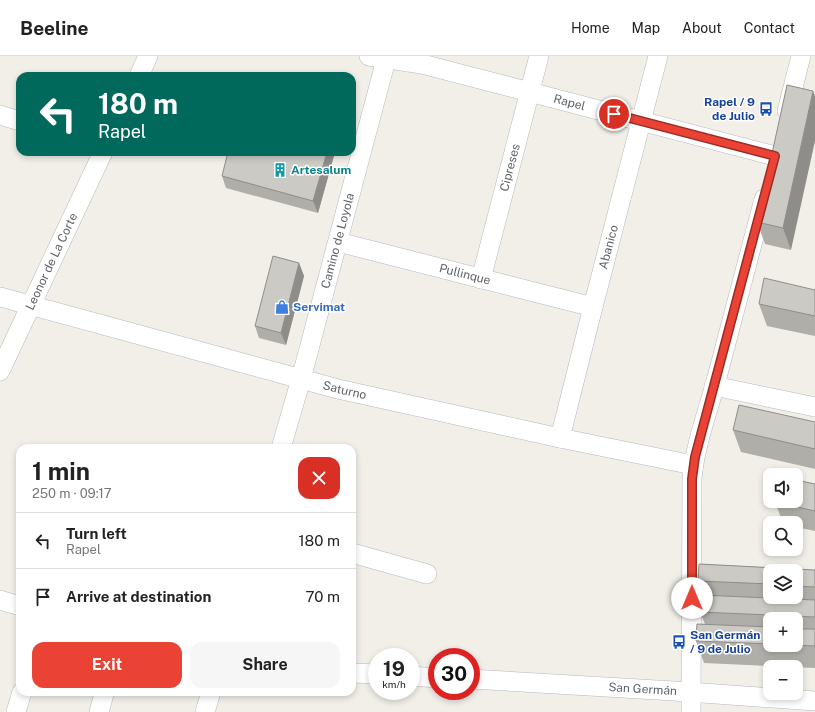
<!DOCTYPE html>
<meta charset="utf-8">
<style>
body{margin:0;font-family:"Public Sans",sans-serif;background:#f6f6f6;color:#222;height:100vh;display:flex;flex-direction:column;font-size:15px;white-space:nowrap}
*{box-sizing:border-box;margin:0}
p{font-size:13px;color:#767676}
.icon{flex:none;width:22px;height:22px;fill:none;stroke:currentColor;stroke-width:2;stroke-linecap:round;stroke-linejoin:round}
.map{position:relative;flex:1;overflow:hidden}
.details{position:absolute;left:16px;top:388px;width:340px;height:252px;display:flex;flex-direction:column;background:#fff;border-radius:12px;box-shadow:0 2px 6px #0003}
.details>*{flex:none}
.banner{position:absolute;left:16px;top:16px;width:340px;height:84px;border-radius:12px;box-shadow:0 2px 6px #0003;background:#00695c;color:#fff;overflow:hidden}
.buttons{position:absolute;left:763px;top:412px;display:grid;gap:8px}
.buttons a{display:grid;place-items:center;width:40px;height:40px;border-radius:8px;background:#fff;box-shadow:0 2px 6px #0003;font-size:20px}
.speed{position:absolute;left:368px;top:592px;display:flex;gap:8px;font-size:20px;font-weight:700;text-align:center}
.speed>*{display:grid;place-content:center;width:52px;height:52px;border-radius:50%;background:#fff;box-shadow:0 2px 6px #0003;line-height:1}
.speed small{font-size:10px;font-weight:400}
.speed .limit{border:6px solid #d22;background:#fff;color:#111}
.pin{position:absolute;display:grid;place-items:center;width:34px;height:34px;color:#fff;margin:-17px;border:2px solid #fff;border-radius:50%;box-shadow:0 1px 4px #0007}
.me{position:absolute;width:44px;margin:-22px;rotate:0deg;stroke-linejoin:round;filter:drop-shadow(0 0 3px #0008)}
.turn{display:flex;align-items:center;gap:14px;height:84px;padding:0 16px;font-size:18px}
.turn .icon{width:52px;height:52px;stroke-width:2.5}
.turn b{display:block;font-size:28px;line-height:34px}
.round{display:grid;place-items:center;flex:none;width:42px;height:42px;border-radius:12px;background:#f6f6f6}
.summary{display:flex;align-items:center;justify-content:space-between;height:68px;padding:0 16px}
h1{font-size:24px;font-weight:700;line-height:30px}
.primary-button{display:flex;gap:8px;margin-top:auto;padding:8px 16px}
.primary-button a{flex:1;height:46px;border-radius:12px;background:#ea4335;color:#fff;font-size:16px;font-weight:700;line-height:46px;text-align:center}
.primary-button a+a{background:#f6f6f6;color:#222}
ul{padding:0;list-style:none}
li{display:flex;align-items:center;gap:12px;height:56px;padding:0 16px;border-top:1px solid #e0e0e0}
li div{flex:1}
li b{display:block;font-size:15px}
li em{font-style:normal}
header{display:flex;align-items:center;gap:24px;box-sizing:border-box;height:56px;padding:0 20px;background:#fff;border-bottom:1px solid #e0e0e0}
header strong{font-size:19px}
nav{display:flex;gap:22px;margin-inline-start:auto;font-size:14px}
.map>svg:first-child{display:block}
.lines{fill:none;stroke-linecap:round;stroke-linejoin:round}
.minor-casing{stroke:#b5b8bc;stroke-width:20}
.minor{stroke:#fff;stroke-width:19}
.wall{fill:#afaea9;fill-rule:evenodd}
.shaded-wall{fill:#8f8d8a}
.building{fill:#cccac5;stroke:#8f8d8a}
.route-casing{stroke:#982c22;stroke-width:10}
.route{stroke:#ea4335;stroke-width:7}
.labels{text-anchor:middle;stroke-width:3;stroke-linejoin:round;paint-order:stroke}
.street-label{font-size:12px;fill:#5f6368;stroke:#fff}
.transit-label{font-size:12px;font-weight:bold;fill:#164399;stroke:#fff;text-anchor:end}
.culture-label{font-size:12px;font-weight:bold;fill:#0d838f;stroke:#fff;text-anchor:start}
.shop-label{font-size:12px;font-weight:bold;fill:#366cbe;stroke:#fff;text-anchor:start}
</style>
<header>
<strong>Beeline</strong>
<nav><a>Home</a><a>Map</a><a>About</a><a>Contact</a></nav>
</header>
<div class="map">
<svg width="815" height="656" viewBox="0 0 815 656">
<rect width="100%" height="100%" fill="#f1efe8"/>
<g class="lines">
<defs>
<g id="minor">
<path id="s1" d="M 369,0 L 422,8 L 775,100"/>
<path d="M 139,20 L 148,0"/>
<path d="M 787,55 L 801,0"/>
<path d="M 0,59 L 20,65"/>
<path id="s2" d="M 338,186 L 593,251"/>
<path id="s3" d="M 481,223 L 539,0"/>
<path id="s4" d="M 0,241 L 338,333 L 560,382 L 693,409"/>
<path id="s5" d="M 0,315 L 103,96"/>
<path d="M 714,330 L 815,351"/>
<path id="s6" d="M 560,382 L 593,251 L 658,0"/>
<path id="s7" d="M 281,392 L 301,323 L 387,0"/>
<path d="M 352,497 L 427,518"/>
<path d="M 0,544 L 20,550"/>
<path d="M 352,617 L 377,618"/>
<path d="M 411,620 L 437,622"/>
<path id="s8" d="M 471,623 L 674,635 L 815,645"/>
<path d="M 16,656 L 22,636"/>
<path d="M 99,656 L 104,638"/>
<path d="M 205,656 L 211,636"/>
<path d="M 691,656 L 692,423 C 695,389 707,358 716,325 C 732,265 748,204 764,143"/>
</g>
</defs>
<use href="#minor" class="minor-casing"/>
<use href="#minor" class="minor"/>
</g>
<path class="wall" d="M 787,29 L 791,194 L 765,188 L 757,166 Z
M 335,96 L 318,157 L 226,132 L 222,120 Z
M 299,207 L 304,220 L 286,289 L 259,282 L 255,270 Z
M 815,234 L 815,280 L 767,270 L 759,248 Z
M 815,366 L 815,413 L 741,396 L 733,374 Z
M 815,428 L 815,475 L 796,471 L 796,467 L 783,467 L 775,446 Z
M 699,508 L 815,514 L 815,612 L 704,607 L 696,585 L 697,568 L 705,568 L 700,556 L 701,539 L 703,539 L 698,525 ZM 770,515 L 796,515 L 796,541 L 770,541 ZM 770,563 L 796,563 L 796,589 L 770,589 Z"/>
<path class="shaded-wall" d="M 813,35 L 815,40 L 815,85 L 791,194 L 783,172 Z
M 327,96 L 335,96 L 318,157 L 313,145 Z
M 299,207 L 304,220 L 286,289 L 281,277 Z"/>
<path class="building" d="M 787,29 L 813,35 L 783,172 L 757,166 Z
M 228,96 L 327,96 L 313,145 L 222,120 Z
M 273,200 L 299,207 L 281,277 L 255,270 Z
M 764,222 L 815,234 L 815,260 L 759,248 Z
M 739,349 L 815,366 L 815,393 L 733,374 Z
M 796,424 L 815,428 L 815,455 L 775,446 L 776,445 L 796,445 Z
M 699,508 L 815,514 L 815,531 L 796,530 L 796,515 L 770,515 L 770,528 L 698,525 Z
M 701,539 L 815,544 L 815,561 L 700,556 Z
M 697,568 L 770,571 L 770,588 L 696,585 Z
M 796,573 L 815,573 L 815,590 L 789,589 L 796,589 Z"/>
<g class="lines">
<defs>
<path id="route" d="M 614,58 L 775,100 L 695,401 L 692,423 L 692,542"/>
</defs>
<use href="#route" class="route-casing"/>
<use href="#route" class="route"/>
</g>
<defs>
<symbol id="bus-bare" viewBox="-9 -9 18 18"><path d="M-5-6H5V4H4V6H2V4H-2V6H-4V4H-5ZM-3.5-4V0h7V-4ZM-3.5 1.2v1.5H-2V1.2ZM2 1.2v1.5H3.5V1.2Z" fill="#1a4fb4" stroke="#fff" stroke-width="2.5" paint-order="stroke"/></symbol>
<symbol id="building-bare" viewBox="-9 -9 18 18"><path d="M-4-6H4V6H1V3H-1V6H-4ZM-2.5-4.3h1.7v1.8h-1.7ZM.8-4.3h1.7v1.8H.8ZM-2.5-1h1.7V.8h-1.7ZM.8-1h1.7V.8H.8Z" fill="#0f9aa8" stroke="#fff" stroke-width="2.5" paint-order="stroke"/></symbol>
<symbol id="shop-bare" viewBox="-9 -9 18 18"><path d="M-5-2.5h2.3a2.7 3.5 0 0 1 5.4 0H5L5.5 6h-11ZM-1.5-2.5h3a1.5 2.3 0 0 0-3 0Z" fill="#3f7fe0" stroke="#fff" stroke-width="2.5" paint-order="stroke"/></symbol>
</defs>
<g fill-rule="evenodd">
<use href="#bus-bare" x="756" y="43" width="20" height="20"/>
<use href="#building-bare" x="270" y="104" width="20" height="20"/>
<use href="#shop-bare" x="272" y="241" width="20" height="20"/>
<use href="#bus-bare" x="669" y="576" width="20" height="20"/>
</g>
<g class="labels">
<g class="street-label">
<text dy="4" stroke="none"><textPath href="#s1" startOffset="206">Rapel</textPath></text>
<text dy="4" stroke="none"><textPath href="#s3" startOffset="115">Cipreses</textPath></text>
<text dy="4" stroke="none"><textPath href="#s7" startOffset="215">Camino de Loyola</textPath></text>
<text dy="4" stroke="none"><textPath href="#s6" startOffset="197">Abanico</textPath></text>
<text dy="4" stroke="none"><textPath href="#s5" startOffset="121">Leonor de La Corte</textPath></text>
<text dy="4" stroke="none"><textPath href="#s2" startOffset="131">Pullinque</textPath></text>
<text dy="4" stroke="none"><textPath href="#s4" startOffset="357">Saturno</textPath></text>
<text dy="4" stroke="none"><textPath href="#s8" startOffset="172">San Germán</textPath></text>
</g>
<g class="transit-label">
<text x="755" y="50">Rapel / 9<tspan x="755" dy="14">de Julio</tspan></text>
<text x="690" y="583" text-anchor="start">San Germán<tspan x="690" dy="14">/ 9 de Julio</tspan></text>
</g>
<g class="culture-label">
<text x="291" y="118">Artesalum</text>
</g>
<g class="shop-label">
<text x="293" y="255">Servimat</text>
</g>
</g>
</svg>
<div class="buttons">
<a><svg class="icon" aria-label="sound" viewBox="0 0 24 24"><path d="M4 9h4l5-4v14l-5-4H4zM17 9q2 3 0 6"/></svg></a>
<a><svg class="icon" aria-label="search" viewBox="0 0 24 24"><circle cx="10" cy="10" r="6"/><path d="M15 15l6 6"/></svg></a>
<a><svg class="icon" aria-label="layers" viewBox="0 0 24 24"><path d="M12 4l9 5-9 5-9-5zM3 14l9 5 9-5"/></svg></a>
<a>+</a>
<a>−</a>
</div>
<div class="speed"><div>19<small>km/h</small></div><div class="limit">30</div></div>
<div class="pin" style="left:614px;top:58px;background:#d93025"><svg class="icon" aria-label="arrive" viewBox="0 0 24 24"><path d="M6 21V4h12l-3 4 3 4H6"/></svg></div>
<svg class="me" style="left:692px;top:542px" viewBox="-20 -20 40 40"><circle r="19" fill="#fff"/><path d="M0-13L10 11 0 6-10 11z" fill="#ea4335"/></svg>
<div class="banner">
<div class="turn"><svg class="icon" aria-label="left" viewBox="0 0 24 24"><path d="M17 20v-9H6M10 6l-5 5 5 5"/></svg><div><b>180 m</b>Rapel</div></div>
</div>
<section class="details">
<div class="summary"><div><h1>1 min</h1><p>250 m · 09:17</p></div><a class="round" style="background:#d93025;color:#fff"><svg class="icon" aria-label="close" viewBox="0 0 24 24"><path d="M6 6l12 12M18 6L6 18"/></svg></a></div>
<ul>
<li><svg class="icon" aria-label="left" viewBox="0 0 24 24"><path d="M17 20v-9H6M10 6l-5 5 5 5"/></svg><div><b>Turn left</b><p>Rapel</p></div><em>180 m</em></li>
<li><svg class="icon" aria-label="arrive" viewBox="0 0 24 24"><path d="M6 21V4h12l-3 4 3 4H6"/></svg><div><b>Arrive at destination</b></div><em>70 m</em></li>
</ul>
<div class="primary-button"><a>Exit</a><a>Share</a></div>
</section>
</div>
